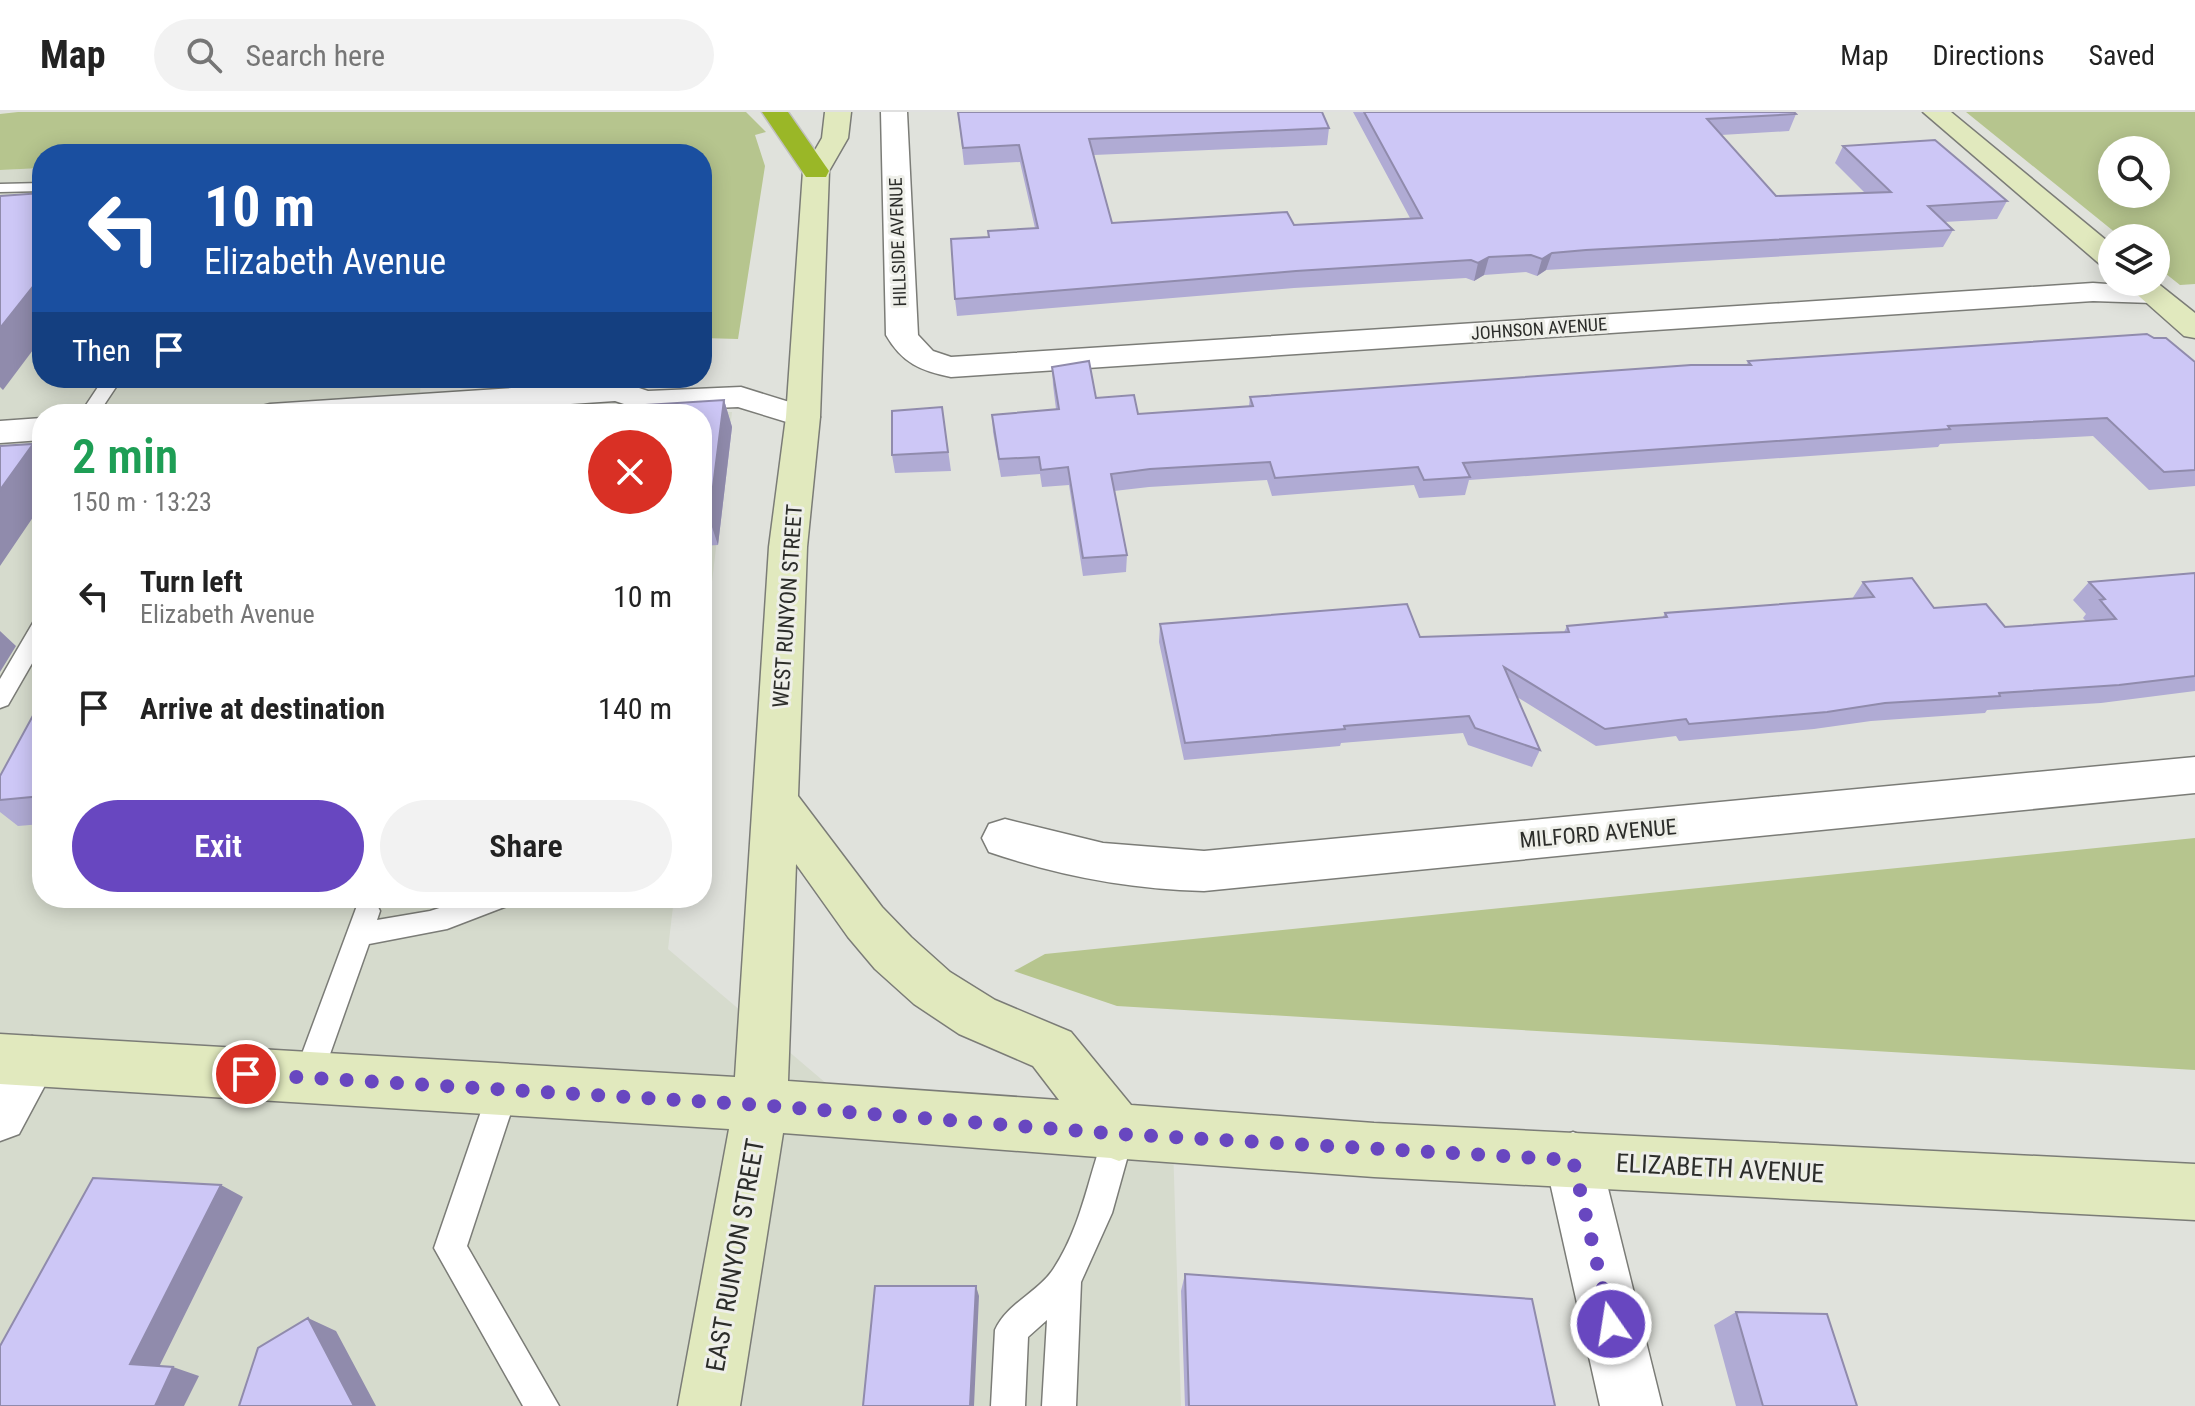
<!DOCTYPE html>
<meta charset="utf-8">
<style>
body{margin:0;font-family:"Roboto Condensed",sans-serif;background:#f2f2f2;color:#222;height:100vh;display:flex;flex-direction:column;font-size:30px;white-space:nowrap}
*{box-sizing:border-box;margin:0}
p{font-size:26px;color:#767676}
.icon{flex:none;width:44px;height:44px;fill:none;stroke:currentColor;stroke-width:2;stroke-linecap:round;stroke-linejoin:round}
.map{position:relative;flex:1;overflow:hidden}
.drawer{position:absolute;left:32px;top:292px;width:680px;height:504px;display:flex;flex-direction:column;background:#fff;border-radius:32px;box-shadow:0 4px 20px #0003}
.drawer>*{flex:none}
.hud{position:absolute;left:32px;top:32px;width:680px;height:244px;border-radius:32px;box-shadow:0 4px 20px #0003;background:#1a4fa0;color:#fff;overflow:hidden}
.buttons{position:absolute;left:2098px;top:24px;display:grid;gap:16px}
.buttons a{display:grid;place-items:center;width:72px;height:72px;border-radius:50%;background:#fff;box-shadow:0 4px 20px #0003;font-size:40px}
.pin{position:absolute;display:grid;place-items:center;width:68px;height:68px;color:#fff;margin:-34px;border:4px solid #fff;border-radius:50%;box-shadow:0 2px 8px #0007}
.me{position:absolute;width:88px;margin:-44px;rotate:347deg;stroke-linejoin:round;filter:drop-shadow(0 0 6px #0008)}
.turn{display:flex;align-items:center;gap:28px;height:168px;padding:0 40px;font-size:36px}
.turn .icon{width:104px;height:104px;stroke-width:2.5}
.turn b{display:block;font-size:56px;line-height:68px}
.then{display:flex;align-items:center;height:76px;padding:0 40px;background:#0003;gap:16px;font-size:30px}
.round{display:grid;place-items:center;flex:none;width:84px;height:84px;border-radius:42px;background:#f2f2f2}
.head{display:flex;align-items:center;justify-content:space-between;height:136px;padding:0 40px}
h1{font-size:48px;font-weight:600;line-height:60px;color:#1e9e55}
.primary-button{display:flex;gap:16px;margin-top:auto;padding:16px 40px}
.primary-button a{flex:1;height:92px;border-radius:48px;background:#6847c0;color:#fff;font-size:32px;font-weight:600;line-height:92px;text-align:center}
.primary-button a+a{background:#f2f2f2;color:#222}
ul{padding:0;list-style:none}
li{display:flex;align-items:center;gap:24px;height:112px;padding:0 40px}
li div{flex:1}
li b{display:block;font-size:30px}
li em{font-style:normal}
header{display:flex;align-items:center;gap:48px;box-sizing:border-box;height:112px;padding:0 40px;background:#fff;border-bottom:2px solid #e0e0e0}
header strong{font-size:38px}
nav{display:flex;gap:44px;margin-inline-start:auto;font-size:28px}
.search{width:560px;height:72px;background:#f2f2f2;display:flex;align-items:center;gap:20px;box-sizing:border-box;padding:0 28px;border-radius:44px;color:#767676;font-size:30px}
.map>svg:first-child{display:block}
.built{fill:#d6dbcd}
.green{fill:#b6c58e;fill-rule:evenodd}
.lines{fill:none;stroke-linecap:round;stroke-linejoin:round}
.lane-casing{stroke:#7b7c77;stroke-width:3}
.street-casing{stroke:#7b7c77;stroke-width:3}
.secondary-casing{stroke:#7b7c77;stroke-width:3}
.highway-casing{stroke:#c0c0bf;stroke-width:3}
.lane{fill:#fff;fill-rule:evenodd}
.street{fill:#fff;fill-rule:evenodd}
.secondary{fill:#e1e9be;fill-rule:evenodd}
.highway{fill:#9ab727;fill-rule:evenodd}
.wall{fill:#b0abd4}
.shaded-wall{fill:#908bac}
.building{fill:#cdc7f6;stroke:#908bac;stroke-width:2}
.route{stroke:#6847c0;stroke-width:14;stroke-dasharray:0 25.2}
.labels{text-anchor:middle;stroke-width:6;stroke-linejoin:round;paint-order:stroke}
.far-street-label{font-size:18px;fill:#2c2d2a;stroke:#eeefe9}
.street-label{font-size:22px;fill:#2c2d2a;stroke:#eeefe9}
.near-street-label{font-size:26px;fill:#2c2d2a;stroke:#eeefe9}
</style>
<header>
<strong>Map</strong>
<div class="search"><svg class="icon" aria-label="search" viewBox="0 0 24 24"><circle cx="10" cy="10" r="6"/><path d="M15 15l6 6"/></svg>Search here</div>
<nav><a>Map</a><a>Directions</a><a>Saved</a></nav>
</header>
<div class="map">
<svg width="2195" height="1294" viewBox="0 0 2195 1294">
<rect width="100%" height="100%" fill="#e0e2dc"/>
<path class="built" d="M 42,56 L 42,266 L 421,266 L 419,298 L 361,302 L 42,302 L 42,786 L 674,786 L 668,837 L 834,978 L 1172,999 L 1181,1294 L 0,1294 L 0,58 Z
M 732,300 L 702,555 L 702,302 L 661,302 Z"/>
<path class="green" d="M 18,0 L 746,0 L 766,20 L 755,23 L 765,54 L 738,227 L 702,226 L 702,42 L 42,42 L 42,56 L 0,58 L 0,2 Z
M 1966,0 L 2195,0 L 2195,172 L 2180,173 L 2156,154 L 2156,126 L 2122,126 ZM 2156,38 L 2156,82 L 2112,82 L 2112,38 Z
M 2195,726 L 2195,958 L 1117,894 L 1014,859 L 1045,842 Z"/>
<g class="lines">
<defs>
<path id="lane" d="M 42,71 L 42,79 L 0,80 L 0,72 Z
M 104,266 L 122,266 L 98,302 L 80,302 Z
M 42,507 L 42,534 L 8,593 L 0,596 L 0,567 L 34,509 Z
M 471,786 L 511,786 L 507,794 L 447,817 L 369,832 L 318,976 L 308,980 L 298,976 L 293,966 L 358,791 L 367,788 L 376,791 L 380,799 L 377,808 L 430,799 Z
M 503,965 L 513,969 L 518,979 L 467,1134 L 559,1294 L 523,1294 L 434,1136 L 488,979 L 493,969 Z
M 1119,1007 L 1130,1012 L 1134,1022 L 1112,1101 L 1081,1170 L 1076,1294 L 1042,1294 L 1047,1208 L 1028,1225 L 1025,1294 L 991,1294 L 995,1218 C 1007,1191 1039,1180 1054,1156 C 1083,1112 1089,1059 1108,1012 Z"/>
<path id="street" d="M 881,0 L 907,0 L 918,223 L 933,239 L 951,245 L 2093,171 L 2163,176 L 2167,182 L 2163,188 L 2152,191 L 2093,189 L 951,265 C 921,259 902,251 886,223 Z
M 618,269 L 648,279 L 741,275 L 815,298 L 820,305 L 815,312 L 803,315 L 738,295 L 645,299 L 615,289 L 424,302 L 253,302 L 258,295 L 270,292 Z
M 42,306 L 42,328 L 0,331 L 0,309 Z
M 2195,645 L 2195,681 L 1204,779 C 1129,777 1059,764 989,740 L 982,726 L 989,712 L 1005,707 L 1103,731 L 1204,739 Z
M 32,924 L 51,931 L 58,949 L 19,1022 L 0,1029 L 0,953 L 13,931 Z
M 1573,1020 L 1593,1028 L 1601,1048 L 1662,1294 L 1600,1294 L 1545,1048 L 1553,1028 Z"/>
<path id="secondary" d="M 825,0 L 851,0 L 848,26 L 829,59 L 820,305 L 807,435 L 798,684 L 882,795 L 911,825 L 950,860 L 995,888 L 1071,920 L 1131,993 L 1374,1011 L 2195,1052 L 2195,1108 L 1374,1065 L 1125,1047 L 1119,1049 L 1111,1046 L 783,1021 L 740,1294 L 678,1294 L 729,1017 L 0,972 L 0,922 L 735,965 L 769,435 L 786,305 L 803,59 L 822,26 ZM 796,752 L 848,825 L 875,857 L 914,892 L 959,922 L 1033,954 L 1059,988 L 788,969 Z
M 1923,0 L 1951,0 L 2112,133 L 2112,157 L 2102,154 Z
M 2123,170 L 2156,170 L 2195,201 L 2195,226 L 2184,224 Z"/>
<path id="highway" d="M 762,0 L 788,0 L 829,59 L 826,65 L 806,65 Z"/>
</defs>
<use href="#lane" class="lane-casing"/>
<use href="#street" class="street-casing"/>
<use href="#secondary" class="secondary-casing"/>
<use href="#highway" class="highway-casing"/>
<use href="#lane" class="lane"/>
<use href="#street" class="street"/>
<use href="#secondary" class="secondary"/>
<use href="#highway" class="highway"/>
</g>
<path class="wall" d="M 958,0 L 1329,16 L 1327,33 L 1094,43 L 1112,111 L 1294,113 L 1410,106 L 1353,0 L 1794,0 L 1796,2 L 1789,19 L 1721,23 L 1776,84 L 1865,81 L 1835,51 L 1843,34 L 2007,89 L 1997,107 L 1944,110 L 1953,118 L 1943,135 L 1580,156 L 1546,158 L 1537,164 L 1526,160 L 1484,163 L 1474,169 L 1466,166 L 1294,176 L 957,204 L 955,187 L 989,125 L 1035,116 L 1020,50 L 964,53 Z
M 1748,249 L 2195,250 L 2195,374 L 2149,378 L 2093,324 L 1940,332 L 1938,335 L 1469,368 L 1465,383 L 1419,386 L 1414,373 L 1272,384 L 1267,368 L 1149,375 L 1114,379 L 1127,443 L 1126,460 L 1083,464 L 1069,373 L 1042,375 L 1040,362 L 1001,365 L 993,320 L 992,303 L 1056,297 L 1053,273 L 1052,255 L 1096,286 L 1138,302 L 1249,294 L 1250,285 L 1747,253 Z
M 724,288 L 732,315 L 718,433 L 702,434 L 702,302 Z
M 942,295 L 951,359 L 895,361 L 892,343 Z
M 2195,461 L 2195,579 L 2101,591 L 1987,598 L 1985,601 L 1871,609 L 1814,617 L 1679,629 L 1676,624 L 1596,634 L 1517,585 L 1540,638 L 1532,655 L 1468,633 L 1463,621 L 1341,631 L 1340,634 L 1184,648 L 1159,530 L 1160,512 L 1420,525 L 1564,520 L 1567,514 L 1663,505 L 1665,501 L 1852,487 L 1863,470 L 1934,496 L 2005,515 L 2086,509 L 2083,506 L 2086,502 L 2073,488 L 2089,470 Z
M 42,598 L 42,712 L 18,714 L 0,700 L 0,664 Z
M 1185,1162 L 1555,1294 L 1185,1294 L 1181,1179 Z
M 1736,1200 L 1857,1294 L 1736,1294 L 1714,1213 Z"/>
<path class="shaded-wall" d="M 1552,141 L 1546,158 L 1537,164 L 1542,147 Z
M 1489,145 L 1484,163 L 1474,169 L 1478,151 Z
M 42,163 L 42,226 L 3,278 L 0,275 L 0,216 Z
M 724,288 L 732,315 L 718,433 L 709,406 Z
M 33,332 L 42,342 L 42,392 L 0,454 L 0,378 Z
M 0,519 L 16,534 L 0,560 Z
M 221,1073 L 243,1085 L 156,1261 L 130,1252 Z
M 976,1174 L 979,1184 L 974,1294 L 970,1294 Z
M 308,1206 L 336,1219 L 376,1294 L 354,1294 Z
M 173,1255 L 199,1264 L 184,1294 L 155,1294 Z"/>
<path class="building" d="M 958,0 L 1322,0 L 1329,16 L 1089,27 L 1112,111 L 1287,100 L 1294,113 L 1422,106 L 1364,0 L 1794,0 L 1796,2 L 1707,7 L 1776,84 L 1891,80 L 1843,34 L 1935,28 L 2007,89 L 1928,94 L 1953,118 L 1586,138 L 1552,141 L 1542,147 L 1531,143 L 1489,145 L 1478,151 L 1471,148 L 1296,159 L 955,187 L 951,127 L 989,125 L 988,119 L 1038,116 L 1019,33 L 963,36 Z
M 42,81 L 42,163 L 0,216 L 0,84 Z
M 2147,222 L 2154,226 L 2166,226 L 2195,250 L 2195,358 L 2164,360 L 2107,306 L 1948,314 L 1950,317 L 1463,351 L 1470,365 L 1424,368 L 1418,355 L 1275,366 L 1270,350 L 1150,357 L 1111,362 L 1127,443 L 1083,446 L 1068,355 L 1041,358 L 1039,345 L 999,347 L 992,303 L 1059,297 L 1052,255 L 1089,249 L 1096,286 L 1134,283 L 1138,302 L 1253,294 L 1250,285 L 1691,253 L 1751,253 L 1748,249 Z
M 724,288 L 709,406 L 702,406 L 702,302 L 644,302 L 646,293 Z
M 942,295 L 948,340 L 892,343 L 892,299 Z
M 33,332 L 0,378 L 0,334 Z
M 2195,461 L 2195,564 L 2119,573 L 1999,581 L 2000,584 L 1885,591 L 1827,600 L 1689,612 L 1686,607 L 1605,617 L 1504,555 L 1540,638 L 1475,616 L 1469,604 L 1344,614 L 1345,617 L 1185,631 L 1160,512 L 1407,492 L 1420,525 L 1569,520 L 1567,514 L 1667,505 L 1665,501 L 1874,485 L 1863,470 L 1912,466 L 1934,496 L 1986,492 L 2005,515 L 2116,507 L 2100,488 L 2105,487 L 2089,470 Z
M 36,598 L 42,598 L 42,684 L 0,688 L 0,664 Z
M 93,1066 L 221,1073 L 130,1252 L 173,1255 L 155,1294 L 0,1294 L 0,1234 Z
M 1185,1162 L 1532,1187 L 1555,1294 L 1189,1294 Z
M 875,1174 L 976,1174 L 970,1294 L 863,1294 Z
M 1736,1200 L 1827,1202 L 1857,1294 L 1763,1294 Z
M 308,1206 L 354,1294 L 239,1294 L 258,1236 Z"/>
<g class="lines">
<path class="route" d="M 246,962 L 760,993 L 1119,1022 L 1573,1048 L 1611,1212"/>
</g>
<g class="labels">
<g class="far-street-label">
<text transform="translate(898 130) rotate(-92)" y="6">HILLSIDE AVENUE</text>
<text transform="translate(1539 217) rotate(-4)" y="6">JOHNSON AVENUE</text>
</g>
<g class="street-label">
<text transform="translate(787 494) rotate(-86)" y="8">WEST RUNYON STREET</text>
<text transform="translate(1598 721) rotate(-5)" y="8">MILFORD AVENUE</text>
</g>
<g class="near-street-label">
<text transform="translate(1720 1056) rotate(3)" y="9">ELIZABETH AVENUE</text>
<text transform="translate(735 1143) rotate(-80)" y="9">EAST RUNYON STREET</text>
</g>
</g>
</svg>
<div class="buttons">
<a><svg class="icon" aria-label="search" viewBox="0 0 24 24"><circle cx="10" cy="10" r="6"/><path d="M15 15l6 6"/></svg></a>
<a><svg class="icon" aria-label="layers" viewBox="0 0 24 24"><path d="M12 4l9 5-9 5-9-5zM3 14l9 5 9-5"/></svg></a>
</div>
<div class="pin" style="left:246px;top:962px;background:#d93025"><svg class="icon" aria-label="arrive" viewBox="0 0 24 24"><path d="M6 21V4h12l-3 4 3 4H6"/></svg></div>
<svg class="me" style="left:1611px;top:1212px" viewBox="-20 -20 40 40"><circle r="17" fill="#6847c0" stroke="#fff" stroke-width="3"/><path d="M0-11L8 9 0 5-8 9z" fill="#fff"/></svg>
<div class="hud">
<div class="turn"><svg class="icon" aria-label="left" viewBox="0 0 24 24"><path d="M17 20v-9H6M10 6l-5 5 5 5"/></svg><div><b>10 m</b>Elizabeth Avenue</div></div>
<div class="then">Then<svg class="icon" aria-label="arrive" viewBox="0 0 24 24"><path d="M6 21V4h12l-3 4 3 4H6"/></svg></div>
</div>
<section class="drawer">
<div class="head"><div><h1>2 min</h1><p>150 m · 13:23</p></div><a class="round" style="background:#d93025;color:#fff"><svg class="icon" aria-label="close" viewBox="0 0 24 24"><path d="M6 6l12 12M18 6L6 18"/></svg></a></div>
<ul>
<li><svg class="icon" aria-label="left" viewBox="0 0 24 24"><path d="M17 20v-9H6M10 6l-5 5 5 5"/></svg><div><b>Turn left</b><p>Elizabeth Avenue</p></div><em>10 m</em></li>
<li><svg class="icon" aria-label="arrive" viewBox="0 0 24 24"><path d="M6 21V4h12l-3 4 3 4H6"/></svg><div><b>Arrive at destination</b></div><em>140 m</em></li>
</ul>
<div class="primary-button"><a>Exit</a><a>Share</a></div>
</section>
</div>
